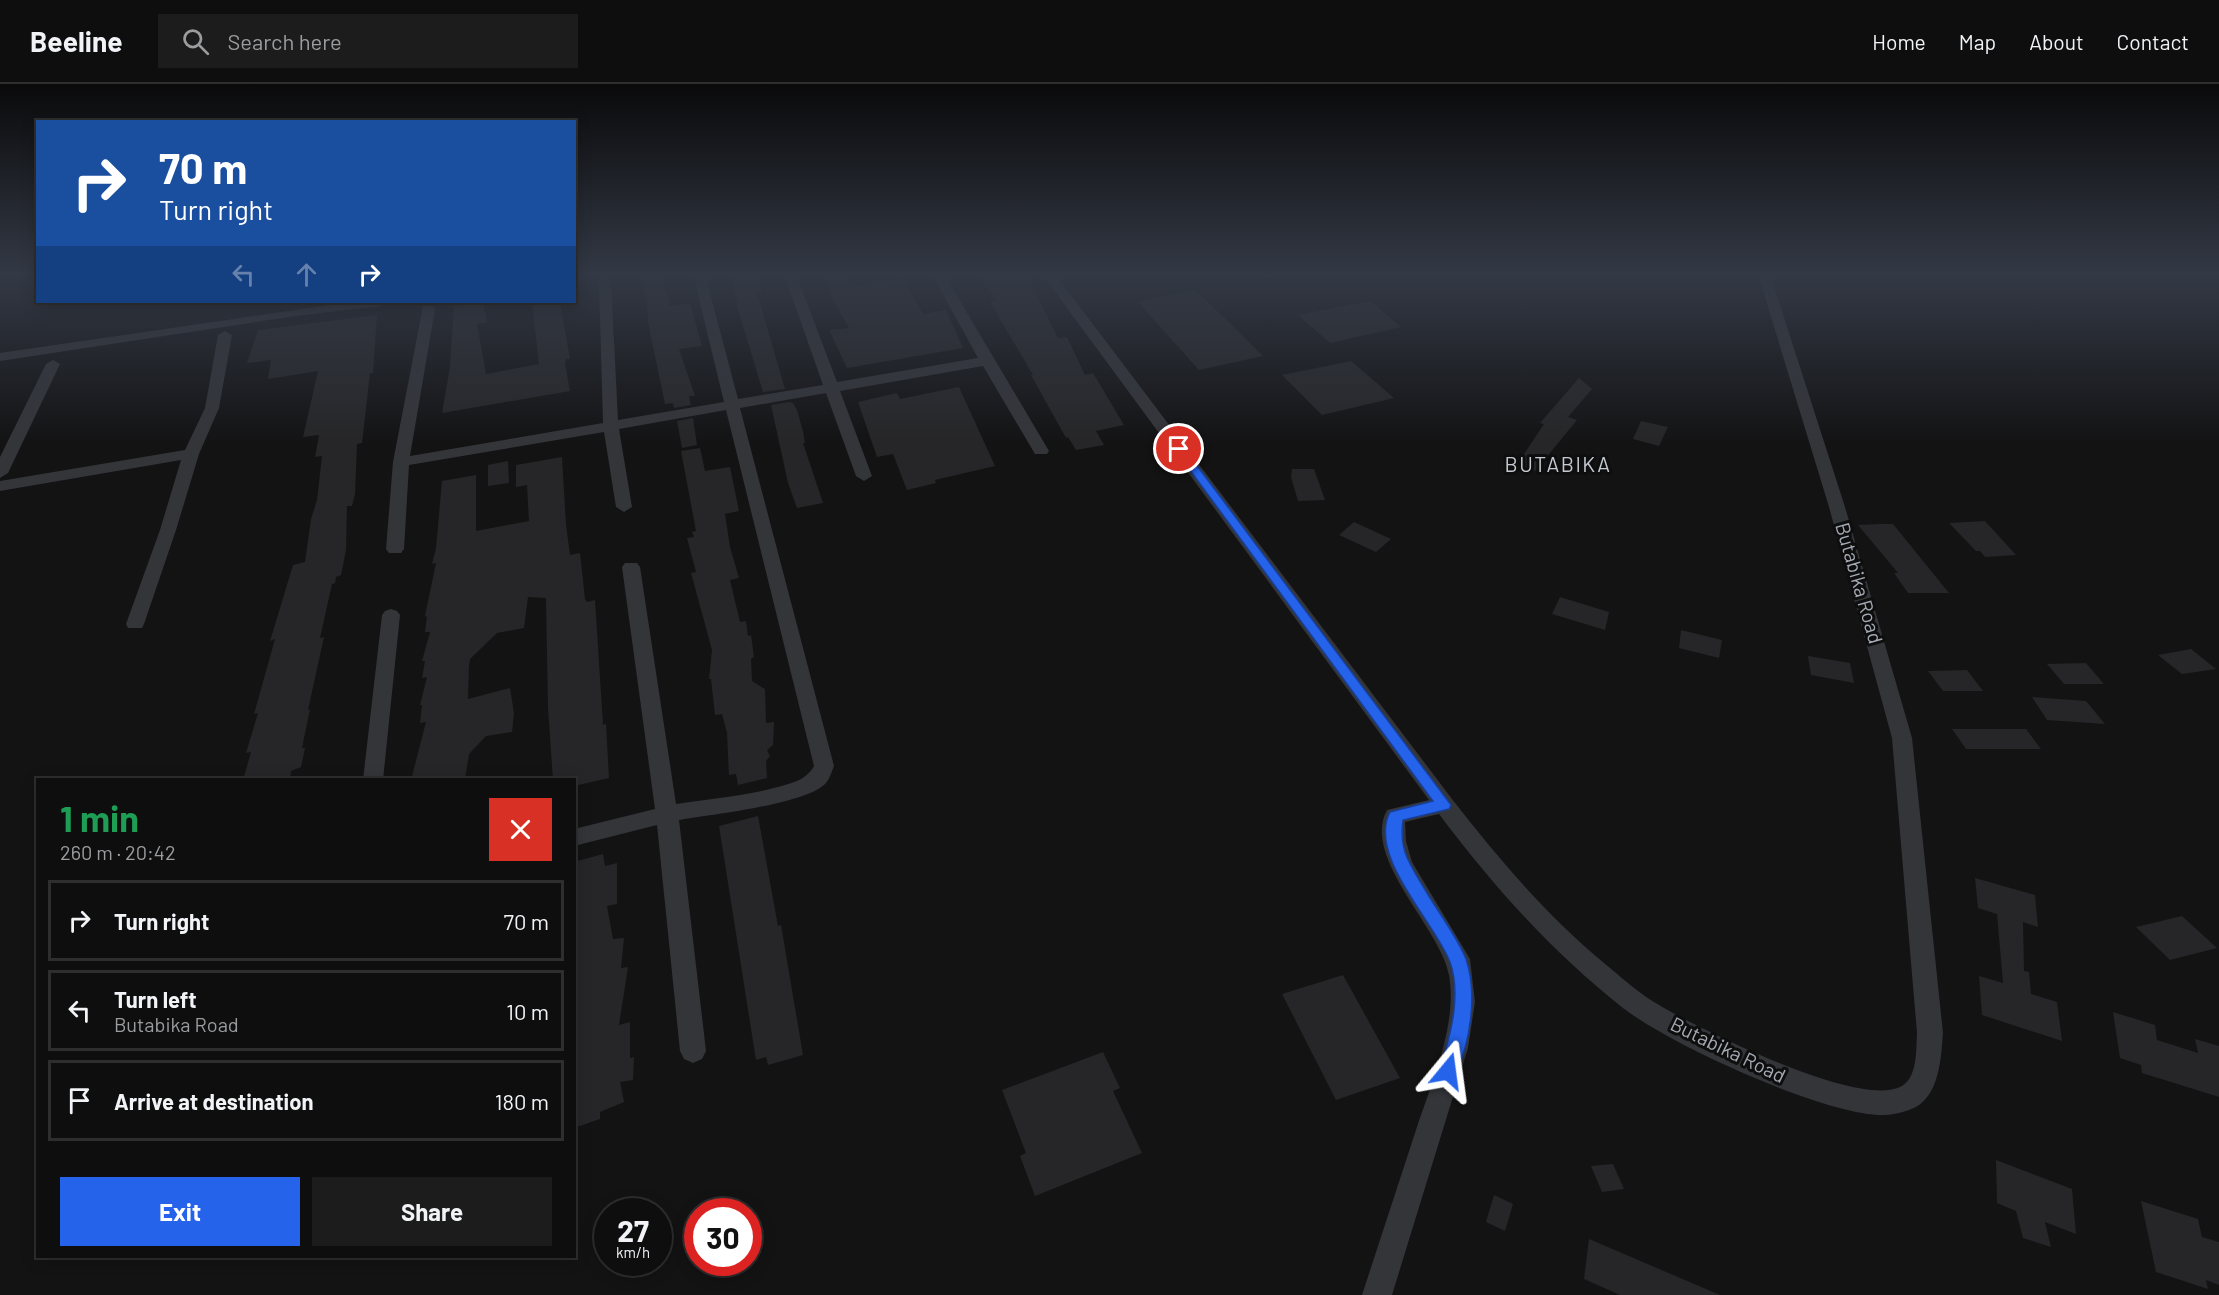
<!DOCTYPE html>
<meta charset="utf-8">
<style>
body{margin:0;font-family:Barlow,sans-serif;background:#1c1c1d;color:#f1f3f6;height:100vh;display:flex;flex-direction:column;font-size:22px;white-space:nowrap}
*{box-sizing:border-box;margin:0}
p{font-size:20px;color:#9b9c9e}
.icon{flex:none;width:33px;height:33px;fill:none;stroke:currentColor;stroke-width:2;stroke-linecap:round;stroke-linejoin:round}
.map{position:relative;flex:1;overflow:hidden}
.panel{position:absolute;left:36px;top:694px;width:540px;height:480px;display:flex;flex-direction:column;background:#0e0e0f;border-radius:0px;box-shadow:0 3px 15px #0003,0 0 0 2px #2e2e2f}
.panel>*{flex:none}
.top-card{position:absolute;left:36px;top:36px;width:540px;height:183px;border-radius:0px;box-shadow:0 3px 15px #0003,0 0 0 2px #2e2e2f;background:#1a4fa0;color:#fff;overflow:hidden}
.speed{position:absolute;left:594px;top:1114px;display:flex;gap:12px;font-size:30px;font-weight:700;text-align:center}
.speed>*{display:grid;place-content:center;width:78px;height:78px;border-radius:50%;background:#0e0e0f;box-shadow:0 3px 15px #0003,0 0 0 2px #2e2e2f;line-height:1}
.speed small{font-size:15px;font-weight:400}
.speed .limit{border:9px solid #d22;background:#fff;color:#111}
.pin{position:absolute;display:grid;place-items:center;width:51px;height:51px;color:#fff;margin:-26px;border:3px solid #fff;border-radius:50%;box-shadow:0 2px 6px #0007}
.me{position:absolute;width:66px;margin:-33px;rotate:16deg;stroke-linejoin:round;filter:drop-shadow(0 0 4px #0008)}
.turn{display:flex;align-items:center;gap:21px;height:126px;padding:0 24px;font-size:27px}
.turn .icon{width:78px;height:78px;stroke-width:2.5}
.turn b{display:block;font-size:42px;line-height:51px}
.lanes{display:flex;align-items:center;height:57px;padding:0 24px;background:#0003;justify-content:center;gap:30px;direction:ltr}
.lanes .off{opacity:.35}
.round{display:grid;place-items:center;flex:none;width:63px;height:63px;border-radius:0px;background:#1c1c1d}
.headline{display:flex;align-items:center;justify-content:space-between;height:102px;padding:0 24px}
h1{font-size:36px;font-weight:700;line-height:45px;color:#1e9e55}
.action{display:flex;gap:12px;margin-top:auto;padding:12px 24px}
.action a{flex:1;height:69px;border-radius:0px;background:#2563eb;color:#fff;font-size:24px;font-weight:700;line-height:69px;text-align:center}
.action a+a{background:#1c1c1d;color:#f1f3f6}
ul{padding:0;list-style:none}
li{display:flex;align-items:center;gap:18px;height:81px;margin:0 12px 9px;padding:0 12px;border:3px solid #2e2e2f;border-radius:0px}
li div{flex:1}
li b{display:block;font-size:22px}
li em{font-style:normal}
header{display:flex;align-items:center;gap:36px;box-sizing:border-box;height:84px;padding:0 30px;background:#0e0e0f;border-bottom:2px solid #2e2e2f}
header strong{font-size:28px}
nav{display:flex;gap:33px;margin-inline-start:auto;font-size:21px}
.search{width:420px;height:54px;background:#1c1c1d;display:flex;align-items:center;gap:15px;box-sizing:border-box;padding:0 21px;border-radius:0px;color:#9b9c9e;font-size:22px}
.map>svg:first-child{display:block}
.building{fill:#262628}
.lines{fill:none;stroke-linecap:round;stroke-linejoin:round}
.street{fill:#343539;fill-rule:evenodd}
.route{fill:#2563eb;stroke:#184099;stroke-width:1.5}
.labels{text-anchor:middle;stroke-width:6;stroke-linejoin:round;paint-order:stroke}
.street-label{font-size:20px;fill:#a5abb4;stroke:#0e0e0f}
.neighbourhood-label{font-size:21px;letter-spacing:1.5px;fill:#c5c9d1;stroke:#0e0e0f}
</style>
<header>
<strong>Beeline</strong>
<div class="search"><svg class="icon" aria-label="search" viewBox="0 0 24 24"><circle cx="10" cy="10" r="6"/><path d="M15 15l6 6"/></svg>Search here</div>
<nav><a>Home</a><a>Map</a><a>About</a><a>Contact</a></nav>
</header>
<div class="map">
<svg width="2219" height="1211" viewBox="0 0 2219 1211">
<rect width="100%" height="100%" fill="#131314"/>
<path class="building" d="M 643,190 L 663,190 L 663,205 L 666,205 L 670,222 L 690,219 L 702,262 L 679,265 L 695,312 L 689,312 L 691,321 L 674,324 L 673,319 L 665,320 L 648,238 L 647,214 L 644,214 Z
M 732,190 L 756,190 L 762,209 L 757,209 L 785,305 L 763,308 L 738,225 Z
M 823,190 L 846,190 L 851,202 L 903,194 L 923,230 L 946,226 L 963,264 L 847,284 L 829,246 L 849,244 L 834,218 Z
M 978,190 L 1026,190 L 1058,254 L 1067,253 L 1085,291 L 1093,289 L 1124,341 L 1096,347 L 1104,361 L 1076,366 L 1068,353 L 1066,354 L 1031,291 L 1033,291 L 990,218 L 997,217 Z
M 1195,206 L 1235,244 L 1263,272 L 1199,286 L 1138,218 Z
M 1370,217 L 1401,243 L 1330,259 L 1298,231 Z
M 483,218 L 487,238 L 477,240 L 486,290 L 539,280 L 532,218 L 560,218 L 570,275 L 566,275 L 565,280 L 570,307 L 442,329 L 450,283 L 454,222 L 458,222 L 458,219 Z
M 377,231 L 373,289 L 370,289 L 362,359 L 357,360 L 355,410 L 352,422 L 347,422 L 346,466 L 341,491 L 336,493 L 335,499 L 332,500 L 320,554 L 324,553 L 308,626 L 310,625 L 302,664 L 305,664 L 301,683 L 291,687 L 290,696 L 243,696 L 251,668 L 246,669 L 258,629 L 254,630 L 275,555 L 270,557 L 293,481 L 305,478 L 311,435 L 317,416 L 322,372 L 315,373 L 319,351 L 303,353 L 318,287 L 268,295 L 271,276 L 247,279 L 258,246 Z
M 1351,277 L 1394,314 L 1322,331 L 1282,291 Z
M 1579,294 L 1592,305 L 1568,333 L 1577,336 L 1535,387 L 1516,382 L 1544,340 L 1540,339 Z
M 959,303 L 995,382 L 935,396 L 936,399 L 907,406 L 893,370 L 877,373 L 858,318 L 897,309 L 900,315 Z
M 789,318 L 793,319 L 797,326 L 803,347 L 805,359 L 803,359 L 823,419 L 797,424 L 788,399 L 771,321 Z
M 693,334 L 697,361 L 682,364 L 677,337 Z
M 1641,337 L 1668,343 L 1659,362 L 1633,355 Z
M 700,364 L 705,387 L 730,383 L 739,427 L 725,430 L 730,463 L 739,494 L 730,496 L 740,538 L 746,537 L 748,552 L 751,551 L 754,573 L 751,575 L 752,597 L 765,605 L 766,639 L 774,638 L 773,661 L 767,666 L 770,672 L 766,677 L 767,694 L 738,701 L 736,690 L 729,691 L 727,649 L 722,630 L 715,631 L 711,595 L 709,595 L 712,566 L 691,489 L 696,488 L 687,454 L 694,453 L 692,448 L 696,447 L 681,367 Z
M 562,373 L 566,441 L 570,471 L 580,469 L 585,515 L 587,518 L 595,516 L 603,641 L 606,640 L 609,694 L 574,702 L 574,696 L 553,696 L 548,624 L 546,514 L 528,513 L 524,544 L 497,549 L 470,575 L 469,582 L 468,615 L 510,604 L 514,629 L 512,648 L 486,652 L 469,670 L 465,696 L 411,696 L 426,638 L 420,639 L 422,621 L 420,621 L 427,593 L 422,594 L 425,577 L 422,577 L 430,548 L 425,548 L 427,533 L 425,532 L 436,479 L 432,480 L 436,464 L 442,397 L 476,391 L 476,447 L 529,437 L 527,401 L 516,403 L 516,381 Z
M 508,377 L 509,399 L 488,402 L 488,381 Z
M 1292,385 L 1314,385 L 1325,416 L 1298,417 L 1291,393 Z
M 1985,437 L 2016,471 L 1985,473 L 1980,467 L 1976,467 L 1949,439 Z
M 1354,438 L 1391,455 L 1376,468 L 1339,451 Z
M 1880,440 L 1893,440 L 1949,509 L 1908,509 L 1894,489 L 1898,489 L 1858,441 Z
M 1560,513 L 1609,528 L 1605,546 L 1552,530 Z
M 1681,546 L 1722,556 L 1719,574 L 1679,564 Z
M 2191,565 L 2216,585 L 2182,590 L 2158,571 Z
M 1808,572 L 1850,579 L 1854,599 L 1811,591 Z
M 2086,579 L 2104,600 L 2064,600 L 2047,580 Z
M 1967,586 L 1983,607 L 1943,607 L 1928,587 Z
M 2032,613 L 2086,617 L 2105,640 L 2047,636 Z
M 1952,645 L 2026,645 L 2041,665 L 1966,665 Z
M 758,732 L 778,842 L 781,841 L 803,971 L 768,981 L 766,973 L 756,976 L 719,742 Z
M 603,770 L 605,782 L 617,779 L 617,820 L 607,822 L 613,855 L 624,854 L 621,884 L 628,883 L 619,941 L 630,938 L 630,974 L 634,973 L 633,996 L 620,998 L 624,1018 L 600,1028 L 600,1035 L 574,1044 L 574,778 Z
M 1975,794 L 2035,811 L 2038,843 L 2023,838 L 2024,887 L 2029,888 L 2031,910 L 2057,918 L 2062,957 L 1982,931 L 1979,892 L 2003,899 L 1997,830 L 1978,824 Z
M 2182,832 L 2217,864 L 2170,876 L 2136,843 Z
M 1343,891 L 1400,994 L 1336,1016 L 1282,910 Z
M 2113,928 L 2155,941 L 2157,956 L 2198,969 L 2195,955 L 2219,962 L 2219,1013 L 2142,989 L 2141,981 L 2120,974 Z
M 1103,968 L 1120,1004 L 1113,1007 L 1142,1069 L 1035,1112 L 1020,1072 L 1026,1069 L 1002,1006 Z
M 1996,1076 L 2072,1105 L 2076,1150 L 2045,1138 L 2051,1163 L 2023,1154 L 2016,1127 L 1997,1119 Z
M 1613,1080 L 1624,1105 L 1602,1108 L 1591,1082 Z
M 1494,1111 L 1513,1120 L 1505,1147 L 1486,1138 Z
M 2141,1117 L 2198,1135 L 2202,1153 L 2219,1158 L 2219,1201 L 2206,1196 L 2208,1205 L 2156,1188 Z
M 1589,1155 L 1720,1211 L 1620,1211 L 1584,1195 Z"/>
<g class="lines">
<path class="street" d="M 693,190 L 705,190 L 738,315 L 823,301 L 784,190 L 796,190 L 837,298 L 978,274 L 932,190 L 944,190 L 1049,367 L 1047,370 L 1035,370 L 983,282 L 840,307 L 872,392 L 864,397 L 856,392 L 826,309 L 740,324 L 834,682 C 832,687 830,694 826,699 C 808,720 709,731 679,736 L 706,967 L 702,975 L 693,979 L 684,975 L 680,967 L 657,741 L 574,762 L 574,745 L 655,725 L 622,483 L 625,479 L 637,479 L 640,483 L 676,720 C 715,714 759,711 797,697 C 804,694 810,689 814,682 L 726,326 L 619,345 L 632,423 L 624,428 L 616,423 L 604,348 L 409,381 L 404,465 L 401,469 L 389,469 L 386,465 L 393,378 L 423,222 L 433,222 L 435,225 L 410,372 L 603,339 L 599,198 L 605,194 L 611,198 L 618,336 L 724,318 Z
M 1042,190 L 1055,190 L 1452,715 C 1498,774 1546,831 1604,879 C 1620,892 1636,907 1654,918 C 1695,943 1857,1024 1900,1003 C 1918,995 1916,965 1917,949 L 1892,654 L 1829,423 L 1758,190 L 1770,190 L 1845,423 L 1912,654 L 1943,949 C 1941,973 1940,1009 1916,1023 C 1908,1027 1894,1031 1885,1031 C 1827,1033 1669,960 1623,924 C 1552,868 1493,802 1439,730 L 1405,738 L 1406,757 L 1412,778 L 1470,875 L 1475,918 L 1468,964 L 1392,1211 L 1362,1211 C 1380,1156 1398,1101 1416,1046 C 1431,1000 1458,940 1449,891 C 1441,844 1361,774 1387,726 L 1429,716 Z
M 351,218 L 388,218 L 381,222 L 295,232 L 0,277 L 0,269 Z
M 225,247 L 232,251 L 219,324 L 199,370 L 176,446 L 144,540 L 142,544 L 128,544 L 126,540 L 160,446 L 181,376 L 0,407 L 0,397 L 185,366 L 205,324 L 218,251 Z
M 53,276 L 60,280 L 8,389 L 0,394 L 0,373 L 46,280 Z
M 391,525 L 397,527 L 400,531 L 383,696 L 363,696 L 382,531 L 385,527 Z"/>
</g>
<linearGradient id="sky" x2="0" y2="1"><stop stop-color="#0a0a0b"/><stop offset="0.53" stop-color="#333945"/><stop offset="1" stop-color="#333945" stop-opacity="0"/></linearGradient>
<rect width="2219" height="360" fill="url(#sky)"/>
<path class="route" d="M 1179,362 L 1183,363 L 1451,721 L 1449,725 L 1403,736 C 1399,766 1409,779 1424,804 C 1436,825 1458,854 1466,875 C 1478,911 1470,959 1455,992 L 1448,995 L 1442,992 L 1439,987 C 1450,954 1462,912 1450,878 C 1435,838 1367,772 1390,728 L 1433,717 L 1176,367 L 1176,363 Z"/>
<g class="labels">
<g class="street-label">
<text transform="translate(1859 499) rotate(74)" y="7">Butabika Road</text>
<text transform="translate(1728 966) rotate(26)" y="7">Butabika Road</text>
</g>
<g class="neighbourhood-label">
<text x="1558" y="388">BUTABIKA</text>
</g>
</g>
</svg>
<div class="speed"><div>27<small>km/h</small></div><div class="limit">30</div></div>
<div class="pin" style="left:1179px;top:365px;background:#d93025"><svg class="icon" aria-label="arrive" viewBox="0 0 24 24"><path d="M6 21V4h12l-3 4 3 4H6"/></svg></div>
<svg class="me" style="left:1448px;top:987px" viewBox="-20 -20 40 40"><path d="M0-17L14 15 0 8-14 15z" fill="#2563eb" stroke="#fff" stroke-width="4"/></svg>
<div class="top-card">
<div class="turn"><svg class="icon" aria-label="right" viewBox="0 0 24 24"><path d="M7 20v-9h11M14 6l5 5-5 5"/></svg><div><b>70 m</b>Turn right</div></div>
<div class="lanes"><svg class="icon off" aria-label="left" viewBox="0 0 24 24"><path d="M17 20v-9H6M10 6l-5 5 5 5"/></svg><svg class="icon off" aria-label="ahead" viewBox="0 0 24 24"><path d="M12 20V5M6 11l6-6 6 6"/></svg><svg class="icon" aria-label="right" viewBox="0 0 24 24"><path d="M7 20v-9h11M14 6l5 5-5 5"/></svg></div>
</div>
<section class="panel">
<div class="headline"><div><h1>1 min</h1><p>260 m · 20:42</p></div><a class="round" style="background:#d93025;color:#fff"><svg class="icon" aria-label="close" viewBox="0 0 24 24"><path d="M6 6l12 12M18 6L6 18"/></svg></a></div>
<ul>
<li><svg class="icon" aria-label="right" viewBox="0 0 24 24"><path d="M7 20v-9h11M14 6l5 5-5 5"/></svg><div><b>Turn right</b></div><em>70 m</em></li>
<li><svg class="icon" aria-label="left" viewBox="0 0 24 24"><path d="M17 20v-9H6M10 6l-5 5 5 5"/></svg><div><b>Turn left</b><p>Butabika Road</p></div><em>10 m</em></li>
<li><svg class="icon" aria-label="arrive" viewBox="0 0 24 24"><path d="M6 21V4h12l-3 4 3 4H6"/></svg><div><b>Arrive at destination</b></div><em>180 m</em></li>
</ul>
<div class="action"><a>Exit</a><a>Share</a></div>
</section>
</div>
